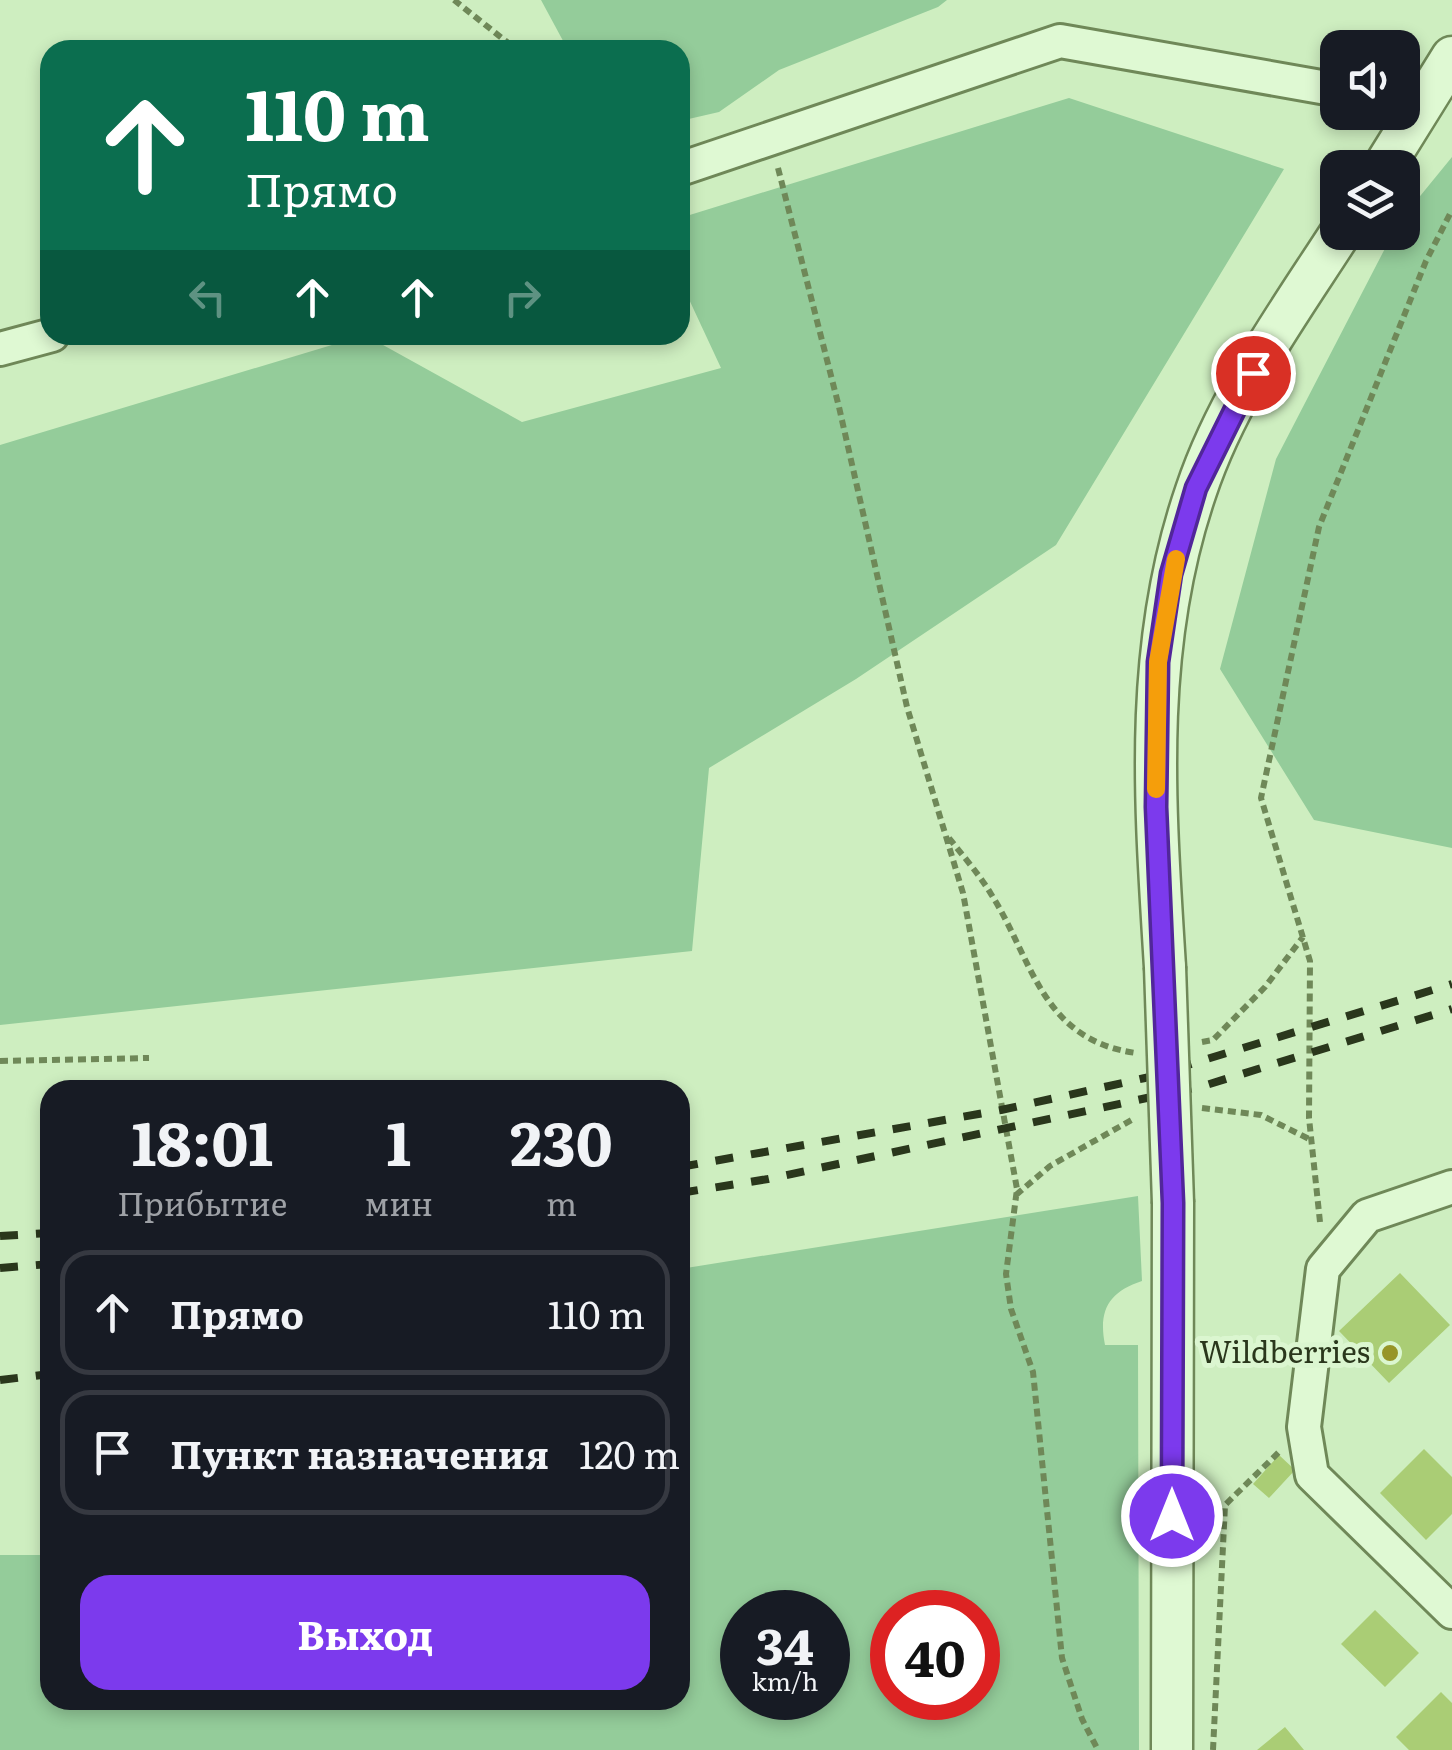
<!DOCTYPE html>
<html lang="ru">
<meta charset="utf-8">
<style>
body{margin:0;font-family:Literata,serif;background:#20242c;color:#f1f3f6;height:100vh;display:flex;flex-direction:column;font-size:38px;white-space:nowrap}
*{box-sizing:border-box;margin:0}
p{font-size:32px;color:#9ea1a6}
.icon{flex:none;width:55px;height:55px;fill:none;stroke:currentColor;stroke-width:2;stroke-linecap:round;stroke-linejoin:round}
.map{position:relative;flex:1;overflow:hidden}
.panel{position:absolute;left:40px;top:1080px;width:650px;height:630px;display:flex;flex-direction:column;background:#171b24;border-radius:30px;box-shadow:0 5px 15px #0003}
.panel>*{flex:none}
.guide{position:absolute;left:40px;top:40px;width:650px;height:305px;border-radius:30px;box-shadow:0 5px 15px #0003;background:#0b6e4f;color:#fff;overflow:hidden}
.controls{position:absolute;left:1320px;top:30px;display:grid;gap:20px}
.controls a{display:grid;place-items:center;width:100px;height:100px;border-radius:20px;background:#171b24;box-shadow:0 5px 15px #0003;font-size:50px}
.speed{position:absolute;left:720px;top:1590px;display:flex;gap:20px;font-size:50px;font-weight:700;text-align:center}
.speed>*{display:grid;place-content:center;width:130px;height:130px;border-radius:50%;background:#171b24;box-shadow:0 5px 15px #0003;line-height:1}
.speed small{font-size:25px;font-weight:400}
.speed .limit{border:15px solid #d22;background:#fff;color:#111}
.pin{position:absolute;display:grid;place-items:center;width:85px;height:85px;color:#fff;margin:-42px;border:5px solid #fff;border-radius:50%;box-shadow:0 2px 10px #0007}
.me{position:absolute;width:110px;margin:-55px;rotate:0deg;stroke-linejoin:round;filter:drop-shadow(0 0 8px #0008)}
.turn{display:flex;align-items:center;gap:35px;height:210px;padding:0 40px;font-size:45px}
.turn .icon{width:130px;height:130px;stroke-width:2.5}
.turn b{display:block;font-size:70px;line-height:85px}
.lanes{display:flex;align-items:center;height:95px;padding:0 40px;background:#0003;justify-content:center;gap:50px;direction:ltr}
.lanes .off{opacity:.35}
.eta{display:flex;justify-content:space-evenly;align-items:center;height:170px;text-align:center}
.eta b{font-size:60px;font-weight:700;line-height:70px}
.button{display:flex;gap:20px;margin-top:auto;padding:20px 40px}
.button a{flex:1;height:115px;border-radius:30px;background:#7c3aed;color:#fff;font-size:40px;font-weight:700;line-height:115px;text-align:center}
ul{padding:0;list-style:none}
li{display:flex;align-items:center;gap:30px;height:125px;margin:0 20px 15px;padding:0 20px;border:5px solid #363941;border-radius:30px}
li div{flex:1}
li b{display:block;font-size:38px}
li em{font-style:normal}
.map>svg:first-child{display:block}
.green{fill:#94cc9a;fill-rule:evenodd}
.building{fill:#aacd75}
.lines{fill:none;stroke-linecap:round;stroke-linejoin:round}
.minor-casing{stroke:#6f8858;stroke-width:38}
.tertiary-casing{stroke:#6f8858;stroke-width:45}
.path{stroke:#6f8858;stroke-width:6;stroke-dasharray:8 5;stroke-linecap:butt}
.minor{stroke:#dff9d3;stroke-width:32}
.tertiary{stroke:#dff9d3;stroke-width:40}
.rail{stroke:#2a371c;stroke-width:8;stroke-dasharray:18 18;stroke-linecap:butt}
.tertiary-bridge-casing{stroke:#6f8858;stroke-width:45;stroke-linecap:butt}
.tertiary-bridge{stroke:#dff9d3;stroke-width:40}
.route-casing{stroke:#51269a;stroke-width:25}
.route{stroke:#7c3aed;stroke-width:18}
.slow{stroke:#f59e0b;stroke-width:18}
.poi-dot{fill:#979527;stroke:#dbf6d0;stroke-width:4}
.labels{text-anchor:middle;stroke-width:10;stroke-linejoin:round;paint-order:stroke}
.poi-label{font-size:30px;fill:#2a371c;stroke:#dbf6d0;text-anchor:end}
</style>
<div class="map">
<svg width="1452" height="1750" viewBox="0 0 1452 1750">
<rect width="100%" height="100%" fill="#ceeec0"/>
<path class="green" d="M 541,0 L 947,0 L 938,7 L 779,70 L 719,112 L 680,121 L 680,50 L 568,50 Z
M 1069,98 L 1284,169 L 1056,545 L 856,679 L 709,768 L 692,951 L 0,1025 L 0,445 L 365,335 L 522,422 L 721,368 L 680,280 L 680,218 Z
M 1452,157 L 1452,848 L 1314,820 L 1220,669 L 1276,459 L 1393,233 L 1402,232 L 1403,217 Z
M 1138,1196 L 1142,1281 C 1109,1292 1098,1310 1105,1345 L 1138,1345 L 1139,1750 L 0,1750 L 0,1555 L 50,1555 L 50,1700 L 680,1700 L 680,1269 ZM 742,1612 L 828,1612 L 828,1698 L 742,1698 ZM 892,1612 L 978,1612 L 978,1698 L 892,1698 Z"/>
<path class="building" d="M 1400,1273 L 1450,1325 L 1389,1383 L 1339,1331 Z
M 1424,1449 L 1452,1477 L 1452,1514 L 1426,1540 L 1380,1493 Z
M 1279,1455 L 1295,1470 L 1269,1498 L 1253,1484 Z
M 1375,1610 L 1419,1653 L 1385,1687 L 1341,1644 Z
M 1441,1692 L 1452,1703 L 1452,1750 L 1409,1750 L 1396,1737 Z
M 1285,1727 L 1304,1750 L 1257,1750 Z"/>
<g class="lines">
<defs>
<path id="minor" d="M 680,169 L 1060,41 L 1338,90
M 0,349 L 52,335
M 1452,1187 L 1367,1216 L 1323,1269 L 1304,1427 L 1312,1475 L 1452,1612"/>
<path id="tertiary" d="M 1383,168 L 1452,57
M 1165,967 C 1155,805 1142,648 1196,491 C 1227,398 1288,314 1341,232
M 1172,1750 L 1173,1203"/>
</defs>
<use href="#minor" class="minor-casing"/>
<use href="#tertiary" class="tertiary-casing"/>
<path class="path" d="M 454,0 L 517,50
M 778,168 L 839,407 L 907,707 L 963,893 L 1017,1189 L 1006,1274 L 1011,1309 L 1033,1372 L 1062,1658 L 1082,1719 L 1098,1750
M 949,838 C 963,856 979,874 991,894 C 1033,960 1041,1040 1136,1053
M 1202,1042 L 1213,1040 L 1265,987 L 1303,937
M 0,1061 L 149,1058
M 1202,1108 L 1261,1115 L 1313,1141
M 1016,1195 L 1050,1166 L 1135,1118
M 1320,1222 L 1309,1118 L 1310,961 L 1261,798 L 1319,527 L 1426,261 L 1452,210
M 1213,1750 L 1225,1505 L 1279,1452"/>
<use href="#minor" class="minor"/>
<use href="#tertiary" class="tertiary"/>
<path class="rail" d="M 680,1167 L 1001,1110 L 1145,1078 L 1452,984
M 680,1193 L 768,1179 L 1203,1086 L 1452,1009
M 0,1236 L 50,1233
M 0,1268 L 50,1264
M 0,1380 L 50,1374"/>
<defs>
<path id="tertiary-bridge" d="M 1165,967 L 1173,1203"/>
</defs>
<use href="#tertiary-bridge" class="tertiary-bridge-casing"/>
<use href="#tertiary-bridge" class="tertiary-bridge"/>
</g>
<g class="lines">
<defs>
<path id="route" d="M 1172,1516 L 1173,1203 L 1156,807 L 1158,662 L 1171,574 L 1196,488 L 1253,373"/>
</defs>
<use href="#route" class="route-casing"/>
<use href="#route" class="route"/>
<path class="slow" d="M 1156,789 L 1158,662 L 1176,559"/>
</g>
<circle class="poi-dot" cx="1390" cy="1353" r="10"/>
<g class="labels">
<g class="poi-label">
<text x="1370" y="1363">Wildberries</text>
</g>
</g>
</svg>
<div class="controls">
<a><svg class="icon" aria-label="sound" viewBox="0 0 24 24"><path d="M4 9h4l5-4v14l-5-4H4zM17 9q2 3 0 6"/></svg></a>
<a><svg class="icon" aria-label="layers" viewBox="0 0 24 24"><path d="M12 4l9 5-9 5-9-5zM3 14l9 5 9-5"/></svg></a>
</div>
<div class="speed"><div>34<small>km/h</small></div><div class="limit">40</div></div>
<div class="pin" style="left:1253px;top:373px;background:#d93025"><svg class="icon" aria-label="arrive" viewBox="0 0 24 24"><path d="M6 21V4h12l-3 4 3 4H6"/></svg></div>
<svg class="me" style="left:1172px;top:1516px" viewBox="-20 -20 40 40"><circle r="17" fill="#7c3aed" stroke="#fff" stroke-width="3"/><path d="M0-11L8 9 0 5-8 9z" fill="#fff"/></svg>
<div class="guide">
<div class="turn"><svg class="icon" aria-label="ahead" viewBox="0 0 24 24"><path d="M12 20V5M6 11l6-6 6 6"/></svg><div><b>110 m</b>Прямо</div></div>
<div class="lanes"><svg class="icon off" aria-label="left" viewBox="0 0 24 24"><path d="M17 20v-9H6M10 6l-5 5 5 5"/></svg><svg class="icon" aria-label="ahead" viewBox="0 0 24 24"><path d="M12 20V5M6 11l6-6 6 6"/></svg><svg class="icon" aria-label="ahead" viewBox="0 0 24 24"><path d="M12 20V5M6 11l6-6 6 6"/></svg><svg class="icon off" aria-label="right" viewBox="0 0 24 24"><path d="M7 20v-9h11M14 6l5 5-5 5"/></svg></div>
</div>
<section class="panel">
<div class="eta">
<div><b>18:01</b><p>Прибытие</p></div>
<div><b>1</b><p>мин</p></div>
<div><b>230</b><p>m</p></div>
</div>
<ul>
<li><svg class="icon" aria-label="ahead" viewBox="0 0 24 24"><path d="M12 20V5M6 11l6-6 6 6"/></svg><div><b>Прямо</b></div><em>110 m</em></li>
<li><svg class="icon" aria-label="arrive" viewBox="0 0 24 24"><path d="M6 21V4h12l-3 4 3 4H6"/></svg><div><b>Пункт назначения</b></div><em>120 m</em></li>
</ul>
<div class="button"><a>Выход</a></div>
</section>
</div>
